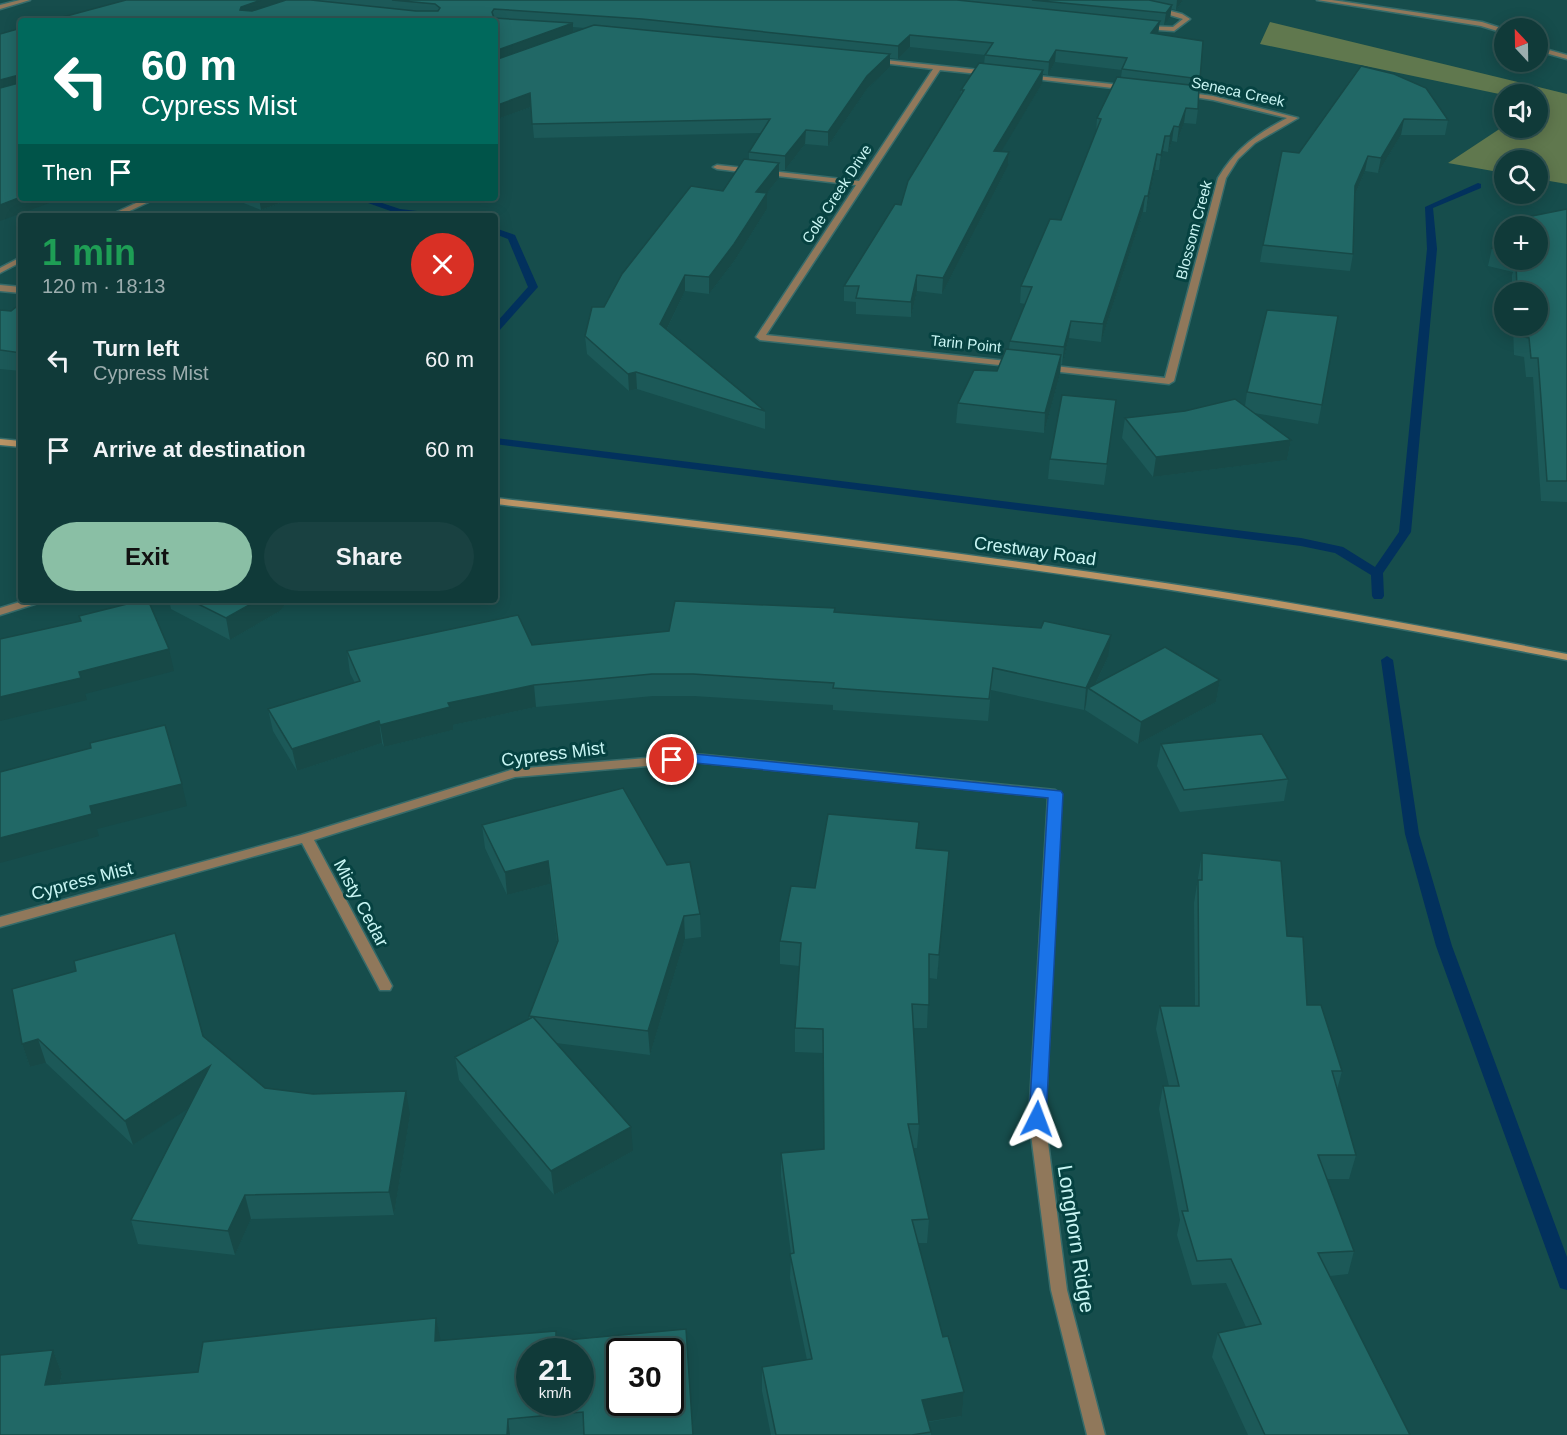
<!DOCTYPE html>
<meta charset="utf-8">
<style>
body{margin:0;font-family:Arial,sans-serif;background:#194141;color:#f1f3f6;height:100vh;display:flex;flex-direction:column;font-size:22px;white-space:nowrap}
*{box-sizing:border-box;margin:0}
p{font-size:20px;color:#9cadae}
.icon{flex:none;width:33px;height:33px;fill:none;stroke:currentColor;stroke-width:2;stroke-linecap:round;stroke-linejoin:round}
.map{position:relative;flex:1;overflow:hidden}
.side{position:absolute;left:18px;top:213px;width:480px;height:390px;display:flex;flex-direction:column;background:#103a39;border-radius:6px;box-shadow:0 3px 15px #0003,0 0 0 2px #305453}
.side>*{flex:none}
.hud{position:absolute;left:18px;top:18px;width:480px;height:183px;border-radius:6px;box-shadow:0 3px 15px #0003,0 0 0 2px #305453;background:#00695c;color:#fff;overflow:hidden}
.needle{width:39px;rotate:338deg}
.controls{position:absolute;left:1494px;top:18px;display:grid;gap:12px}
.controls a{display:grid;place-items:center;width:54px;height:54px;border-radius:50%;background:#103a39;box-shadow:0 3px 15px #0003,0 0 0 2px #305453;font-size:30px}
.speed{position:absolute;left:516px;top:1338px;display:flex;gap:12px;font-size:30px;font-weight:700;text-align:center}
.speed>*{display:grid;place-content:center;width:78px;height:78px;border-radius:50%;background:#103a39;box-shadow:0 3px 15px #0003,0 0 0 2px #305453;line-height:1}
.speed small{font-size:15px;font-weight:400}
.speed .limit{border:3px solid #111;border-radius:9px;background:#fff;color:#111}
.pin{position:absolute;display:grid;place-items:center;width:51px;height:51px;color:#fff;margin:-26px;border:3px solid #fff;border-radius:50%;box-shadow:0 2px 6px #0007}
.me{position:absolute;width:66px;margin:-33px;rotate:3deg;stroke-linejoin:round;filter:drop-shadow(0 0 4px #0008)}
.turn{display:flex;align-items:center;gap:21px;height:126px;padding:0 24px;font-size:27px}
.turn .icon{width:78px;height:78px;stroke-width:2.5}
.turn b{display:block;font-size:42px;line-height:51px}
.then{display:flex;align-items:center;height:57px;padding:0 24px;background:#0003;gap:12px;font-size:22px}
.round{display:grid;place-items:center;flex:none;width:63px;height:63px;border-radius:32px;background:#194141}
.overview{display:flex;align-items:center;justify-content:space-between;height:102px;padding:0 24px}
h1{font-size:36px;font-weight:600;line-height:45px;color:#1e9e55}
.primary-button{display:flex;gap:12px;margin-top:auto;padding:12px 24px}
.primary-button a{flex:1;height:69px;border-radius:36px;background:#8abfa5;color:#111;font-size:24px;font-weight:600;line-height:69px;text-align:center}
.primary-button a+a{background:#194141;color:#f1f3f6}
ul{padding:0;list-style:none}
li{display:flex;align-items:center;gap:18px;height:90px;padding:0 24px}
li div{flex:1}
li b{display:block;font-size:22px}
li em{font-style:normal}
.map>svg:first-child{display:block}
.green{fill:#60784e}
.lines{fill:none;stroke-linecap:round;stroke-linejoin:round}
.stream{fill:#02315d;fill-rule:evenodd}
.lane-casing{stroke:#366b6a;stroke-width:3}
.street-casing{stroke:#366b6a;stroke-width:3}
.secondary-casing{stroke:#366b6a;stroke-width:3}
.lane{fill:#90785b;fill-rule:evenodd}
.street{fill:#90785b;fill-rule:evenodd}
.secondary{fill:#ba9465;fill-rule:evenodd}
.wall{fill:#1c5958;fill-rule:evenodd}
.shaded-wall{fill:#174947}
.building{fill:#216866;stroke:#174947;stroke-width:1.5;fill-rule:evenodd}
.route{fill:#1a73e8;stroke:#114b97;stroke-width:1.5}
.labels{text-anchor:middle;stroke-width:6;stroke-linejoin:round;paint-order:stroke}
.far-street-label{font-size:15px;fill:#c8f5f3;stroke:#064241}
.street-label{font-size:18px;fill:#c8f5f3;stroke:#064241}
.near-street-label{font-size:21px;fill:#c8f5f3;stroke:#064241}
</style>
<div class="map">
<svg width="1567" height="1435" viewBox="0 0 1567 1435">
<rect width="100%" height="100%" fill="#164d4c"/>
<path class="green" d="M 1270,22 L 1567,94 L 1567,184 L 1538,179 L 1538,160 L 1504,160 L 1504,173 L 1448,163 L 1504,126 L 1538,128 L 1538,94 L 1504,95 L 1260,44 Z"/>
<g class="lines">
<path class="stream" d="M 1478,183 L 1481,184 L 1481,188 L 1433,208 L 1437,249 L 1411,532 L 1383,573 L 1384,596 L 1382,599 L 1374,599 L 1372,596 L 1371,575 L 1335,553 L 1301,546 L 495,444 L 495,438 L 1301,538 L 1343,547 L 1375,567 L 1399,532 L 1427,249 L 1425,207 Z
M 354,198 L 367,198 L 400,209 L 434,213 L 438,216 L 399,214 Z
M 495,228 L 515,235 L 538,287 L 498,332 L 495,333 L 495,324 L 528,287 L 508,239 L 495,234 Z
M 1387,656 L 1393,660 L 1419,834 L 1452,946 L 1567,1257 L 1567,1290 L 1560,1288 L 1558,1282 L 1436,946 L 1405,834 L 1381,660 Z"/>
<defs>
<path id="lane" d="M 20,0 L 30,0 L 0,9 L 0,5 Z
M 1317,0 L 1332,0 L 1482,22 L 1504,29 L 1504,33 L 1481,26 Z
M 1155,7 L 1182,14 L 1190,19 L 1174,31 L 1143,29 L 1143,27 L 1145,26 L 1173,27 L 1183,19 L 1153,10 Z
M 1538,47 L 1567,55 L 1567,59 L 1538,51 Z"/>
<path id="street" d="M 876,59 L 989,71 L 992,73 L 989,75 L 940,70 L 766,335 L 1016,362 L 1021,365 L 1019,367 L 760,340 L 756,337 L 856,185 L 717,169 L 713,167 L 717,165 L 859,181 L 933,69 L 874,62 L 873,61 Z
M 1028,75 L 1130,86 L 1133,88 L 1130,90 L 1026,78 L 1026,76 Z
M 1183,92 L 1213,96 L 1298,118 L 1255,143 L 1238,159 L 1226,178 L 1174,381 L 1169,384 L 1042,370 L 1042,366 L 1045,365 L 1165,378 L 1218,178 C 1235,149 1258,133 1287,118 L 1213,100 L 1181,95 L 1181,93 Z
M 147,198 L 157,198 L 119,216 L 108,216 Z
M 21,257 L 21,262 L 0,273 L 0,268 Z
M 0,285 L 21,287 L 21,293 L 0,291 Z
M 26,600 L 43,600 L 41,602 L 0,615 L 0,608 Z
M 695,754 L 1055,790 L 1061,794 L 1045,1119 L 1067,1290 L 1105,1435 L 1087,1435 L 1051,1290 L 1029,1119 L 1048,797 L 695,762 L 515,777 L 314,840 L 392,986 L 390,990 L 380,990 L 378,986 L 302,843 L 0,927 L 0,917 L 301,835 L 514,769 Z"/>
<path id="secondary" d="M 0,439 L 21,441 L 21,447 L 0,445 Z
M 495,498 C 719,523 942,549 1165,583 C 1299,603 1433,628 1567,654 L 1567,660 C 1433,634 1300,610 1165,589 C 942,556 719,529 495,504 Z"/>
</defs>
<use href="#lane" class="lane-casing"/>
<use href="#street" class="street-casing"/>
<use href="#secondary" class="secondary-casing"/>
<use href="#lane" class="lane"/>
<use href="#street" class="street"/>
<use href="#secondary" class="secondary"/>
</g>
<path class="wall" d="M 124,0 L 1183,0 L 1176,10 L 1171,9 L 1170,18 L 1164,25 L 1159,25 L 1158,34 L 1200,79 L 1198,109 L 1196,124 L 1184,123 L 1177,142 L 1172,141 L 1168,152 L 1163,151 L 1159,170 L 1155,170 L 1146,212 L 1143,212 L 1101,342 L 1069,338 L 1062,365 L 1061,364 L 1060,374 L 1044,433 L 956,423 L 958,403 L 997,371 L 1009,349 L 1010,341 L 1025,304 L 1020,303 L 1021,286 L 1061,220 L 1096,133 L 1097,118 L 1121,77 L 1122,70 L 1055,62 L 1048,75 L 1043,74 L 1042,84 L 1001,151 L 1009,152 L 1008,166 L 942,294 L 917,291 L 911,317 L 856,314 L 856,302 L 844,301 L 844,286 L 901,205 L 960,96 L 961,90 L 984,64 L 985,55 L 910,47 L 898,59 L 890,58 L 890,67 L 867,89 L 828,146 L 805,144 L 785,170 L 779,170 L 779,178 L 767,193 L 767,209 L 735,260 L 709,294 L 685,291 L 667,329 L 765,411 L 765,429 L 637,389 L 629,391 L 587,354 L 585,336 L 604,307 L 723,191 L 749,160 L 749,152 L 761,133 L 534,138 L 531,107 L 495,120 L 495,21 ZM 573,27 L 585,28 L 573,32 Z
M 1361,66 L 1448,120 L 1445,135 L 1401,135 L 1378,173 L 1365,171 L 1355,195 L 1353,254 L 1350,271 L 1260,262 L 1263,245 L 1299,153 Z
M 231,198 L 293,198 L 261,210 Z
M 1567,209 L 1567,502 L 1541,501 L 1533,377 L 1526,377 L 1524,357 L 1514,355 L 1513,326 L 1538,326 L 1538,292 L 1512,292 L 1512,275 L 1513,272 L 1488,266 L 1492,248 L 1504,237 L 1504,260 L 1538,260 Z
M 21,304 L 21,371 L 0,369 L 0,310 L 11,311 Z
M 1338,316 L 1318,424 L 1254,413 L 1291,440 L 1287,460 L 1153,477 L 1122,438 L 1125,418 L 1245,406 L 1247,392 Z
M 1116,400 L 1104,485 L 1048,479 L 1050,459 Z
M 169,600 L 289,600 L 280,611 L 230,640 L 171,609 Z
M 835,608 L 835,612 L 1108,657 L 1096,683 L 1220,680 L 1216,702 L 1138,744 L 1085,710 L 1086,705 L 1084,710 L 991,690 L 988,721 L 833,710 L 833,705 L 694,696 L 653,696 L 536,707 L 453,725 L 453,730 L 384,747 L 382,743 L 297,771 L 273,731 L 268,709 L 355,683 L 350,673 L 347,651 L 532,645 L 669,631 Z
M 1161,744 L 1288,779 L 1284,801 L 1180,812 L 1157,766 Z
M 482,825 L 667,865 L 700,914 L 701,937 L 685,939 L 650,1055 L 556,1043 L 633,1151 L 554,1195 L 459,1080 L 455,1057 L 529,1019 L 529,1016 L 557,942 L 550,884 L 507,895 L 485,848 Z
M 917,848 L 947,874 L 937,979 L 929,978 L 927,1028 L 913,1028 L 919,1124 L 917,1148 L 913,1148 L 929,1219 L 927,1243 L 918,1243 L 943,1337 L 964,1392 L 962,1416 L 929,1422 L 931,1432 L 931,1435 L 771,1435 L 762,1391 L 762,1367 L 807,1360 L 790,1278 L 791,1254 L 781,1176 L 781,1153 L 824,1149 L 823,1053 L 795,1052 L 795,1028 L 799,966 L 780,964 L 780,941 L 815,888 Z
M 1202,853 L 1287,936 L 1307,1005 L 1342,1071 L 1337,1090 L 1356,1155 L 1349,1179 L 1327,1179 L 1354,1251 L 1348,1274 L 1330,1276 L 1410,1435 L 1248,1435 L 1212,1357 L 1218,1333 L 1246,1327 L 1226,1283 L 1192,1285 L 1177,1235 L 1180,1220 L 1159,1109 L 1163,1086 L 1169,1086 L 1156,1029 L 1160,1006 L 1195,1006 L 1194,903 Z
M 12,989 L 203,1036 L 265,1088 L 410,1115 L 394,1215 L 251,1219 L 235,1255 L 138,1244 L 131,1220 L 188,1108 L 133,1145 L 46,1063 L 30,1067 L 22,1044 Z
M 436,1318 L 440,1341 L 556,1331 L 558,1341 L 693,1435 L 0,1435 L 53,1350 L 62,1374 L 60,1384 L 198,1372 Z"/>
<path class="shaded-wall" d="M 261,0 L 294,0 L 243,21 L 240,10 L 241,7 Z
M 1177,0 L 1183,0 L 1176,10 Z
M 1172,5 L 1170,18 L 1164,25 L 1166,13 Z
M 1160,21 L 1158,34 L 1151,33 Z
M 573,23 L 573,36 L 495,65 L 495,51 Z
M 910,35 L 910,47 L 898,59 L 898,46 Z
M 1056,50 L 1055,62 L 1048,75 L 1049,62 Z
M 890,54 L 890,67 L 867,89 L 828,146 L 828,132 L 867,76 Z
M 1043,70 L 1042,84 L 993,165 L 994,151 Z
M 19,75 L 21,83 L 0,95 L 0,80 Z
M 530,93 L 531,107 L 495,120 L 495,106 Z
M 1186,108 L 1184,123 L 1177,142 L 1179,127 Z
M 1404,119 L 1401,135 L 1378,173 L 1381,158 Z
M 1174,126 L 1172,141 L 1168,152 L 1170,136 Z
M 806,130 L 805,144 L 785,170 L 785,156 Z
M 1165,136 L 1163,151 L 1159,170 L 1161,155 Z
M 1009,152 L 1008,166 L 942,294 L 943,278 Z
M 1157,154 L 1155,170 L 1146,212 L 1148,196 Z
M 1368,156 L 1365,171 L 1352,202 L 1355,186 Z
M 779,163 L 779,178 L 767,193 L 767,209 L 735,260 L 709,294 L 709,277 L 756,192 Z
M 1145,196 L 1143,212 L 1101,342 L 1103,324 Z
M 21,197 L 21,198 L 63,198 L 0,221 L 0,205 Z
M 259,198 L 293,198 L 261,210 Z
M 685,275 L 685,291 L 661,341 L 660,324 Z
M 917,275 L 917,291 L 911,317 L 911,302 Z
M 1071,321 L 1069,338 L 1062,365 L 1064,347 Z
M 1061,355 L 1060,374 L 1044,433 L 1045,413 Z
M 636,372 L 637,389 L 629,391 L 628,374 Z
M 1291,440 L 1287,460 L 1153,477 L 1156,457 Z
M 258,600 L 289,600 L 280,611 L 230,640 L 226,618 Z
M 1111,635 L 1108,657 L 1092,691 L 1088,688 L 1086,705 L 1084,710 L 1086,688 Z
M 169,649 L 174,671 L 85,694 L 79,672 Z
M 81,678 L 87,700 L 0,721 L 0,697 Z
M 1220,680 L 1216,702 L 1138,744 L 1141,722 Z
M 534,685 L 536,707 L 453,725 L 453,730 L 384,747 L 380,725 L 448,703 Z
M 379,721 L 382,743 L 297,771 L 292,749 Z
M 182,784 L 187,806 L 97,829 L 99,836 L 0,863 L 0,838 L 90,806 Z
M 949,851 L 947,874 L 937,979 L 939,955 Z
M 548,861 L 550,884 L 507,895 L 505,872 Z
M 684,916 L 685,939 L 650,1055 L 648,1031 Z
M 38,1039 L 46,1063 L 30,1067 L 22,1044 Z
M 210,1066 L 216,1090 L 133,1145 L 125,1121 Z
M 406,1091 L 410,1115 L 394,1215 L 389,1192 Z
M 631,1127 L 633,1151 L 554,1195 L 551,1171 Z
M 245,1195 L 251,1219 L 235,1255 L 228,1231 Z
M 436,1318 L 441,1342 L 435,1341 Z
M 53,1350 L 62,1374 L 54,1409 L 45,1385 Z
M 964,1392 L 962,1416 L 920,1423 L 922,1400 Z
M 508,1419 L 510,1435 L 507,1435 Z"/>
<path class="building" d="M 126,0 L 261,0 L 241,7 L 240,10 L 252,11 L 286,0 L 311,0 L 416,11 L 438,11 L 440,8 L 435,4 L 392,0 L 957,0 L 1160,21 L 1151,33 L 1203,41 L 1200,79 L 1122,69 L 1127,58 L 1056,50 L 1049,62 L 985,55 L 993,43 L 910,35 L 898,46 L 642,19 L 494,9 L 492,12 L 494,18 L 573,23 L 495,51 L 495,21 L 48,21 Z
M 1032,0 L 1149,0 L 1172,5 L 1166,13 Z
M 594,25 L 890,54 L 867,76 L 828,132 L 806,130 L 785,156 L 749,152 L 770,119 L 532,124 L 530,93 L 495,106 L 495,60 Z
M 21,28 L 21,197 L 0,205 L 0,88 L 19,83 L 19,75 L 0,80 L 0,34 Z
M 979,63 L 1043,70 L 994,151 L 1009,152 L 943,278 L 917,275 L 911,302 L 856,298 L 859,286 L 844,286 L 895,204 L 901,205 L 908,181 L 964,90 L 961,90 Z
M 1361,66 L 1394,74 L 1426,88 L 1448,120 L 1404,119 L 1381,158 L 1368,156 L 1355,186 L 1353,254 L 1263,245 L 1282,151 L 1299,153 Z
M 1117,77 L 1199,86 L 1198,109 L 1186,108 L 1179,127 L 1174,126 L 1170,136 L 1165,136 L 1161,155 L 1157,154 L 1148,196 L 1145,196 L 1103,324 L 1071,321 L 1064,347 L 1010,341 L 1032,287 L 1021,286 L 1050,219 L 1061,220 L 1101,119 L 1097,118 Z
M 744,159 L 779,163 L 756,192 L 767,193 L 734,244 L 709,277 L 685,275 L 660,324 L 765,411 L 636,372 L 628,374 L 585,336 L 592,307 L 604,307 L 622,274 L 691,186 L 723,191 Z
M 1567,209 L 1567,481 L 1547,481 L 1538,358 L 1531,358 L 1529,338 L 1519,336 L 1518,326 L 1538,326 L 1538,292 L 1517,292 L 1516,260 L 1538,260 L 1538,226 L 1516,226 L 1527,217 Z
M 1504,237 L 1504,251 L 1492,248 Z
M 20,304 L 21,304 L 21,353 L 0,350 L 0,310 L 11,311 Z
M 1267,310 L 1338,316 L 1322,405 L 1247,392 Z
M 1006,349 L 1061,355 L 1045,413 L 958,403 L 974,370 L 997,371 Z
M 1062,395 L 1116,400 L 1107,464 L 1050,459 Z
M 1235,399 L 1291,440 L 1156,457 L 1125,418 L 1185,411 Z
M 143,600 L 148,600 L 169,649 L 79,672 L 81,678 L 0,697 L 0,639 L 81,621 L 79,616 Z
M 190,600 L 258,600 L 226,618 Z
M 675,601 L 835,608 L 834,612 L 1041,628 L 1044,621 L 1111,635 L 1086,688 L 993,668 L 989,699 L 833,688 L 834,683 L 693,674 L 652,674 L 534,685 L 448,703 L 450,707 L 380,725 L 379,721 L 292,749 L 268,709 L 360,681 L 347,651 L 518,615 L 532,645 L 669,631 Z
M 1165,647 L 1220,680 L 1141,722 L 1088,688 Z
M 165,725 L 182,784 L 90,806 L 92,814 L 0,838 L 0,772 L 91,748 L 90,743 Z
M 1262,734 L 1288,779 L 1184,790 L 1161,744 Z
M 623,788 L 667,865 L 690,862 L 700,914 L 684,916 L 648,1031 L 529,1016 L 558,941 L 548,861 L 505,872 L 482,825 Z
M 828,814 L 919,822 L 916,848 L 949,851 L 939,955 L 929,954 L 929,1005 L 912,1004 L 919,1124 L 908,1124 L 929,1219 L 912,1220 L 943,1337 L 948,1336 L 964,1392 L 922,1400 L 931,1432 L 912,1435 L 776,1435 L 762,1367 L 812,1359 L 790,1254 L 794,1253 L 781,1153 L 824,1149 L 823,1029 L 795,1028 L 801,943 L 780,941 L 791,886 L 815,888 Z
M 1202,853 L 1281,861 L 1287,936 L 1303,937 L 1307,1005 L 1321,1005 L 1342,1071 L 1332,1071 L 1356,1155 L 1318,1155 L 1354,1251 L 1318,1253 L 1410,1435 L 1265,1435 L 1218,1333 L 1261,1324 L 1231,1259 L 1197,1261 L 1182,1211 L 1188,1211 L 1163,1086 L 1179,1086 L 1160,1006 L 1199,1006 L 1198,880 L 1202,880 Z
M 175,933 L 203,1036 L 265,1088 L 313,1094 L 406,1091 L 389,1192 L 245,1195 L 228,1231 L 131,1220 L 210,1066 L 125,1121 L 38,1039 L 22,1044 L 12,989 L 76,971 L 74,961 Z
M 533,1017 L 631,1127 L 551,1171 L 455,1057 Z
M 436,1318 L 435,1341 L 556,1331 L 556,1341 L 686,1329 L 693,1435 L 584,1435 L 583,1412 L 508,1419 L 507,1435 L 0,1435 L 0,1355 L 53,1350 L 45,1385 L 198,1372 L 203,1342 L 330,1328 ZM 530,1352 L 580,1352 L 580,1402 L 530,1402 ZM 620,1352 L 670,1352 L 670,1402 L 620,1402 Z"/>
<path class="route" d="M 695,754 L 1061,791 L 1063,794 L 1046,1119 L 1044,1123 L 1031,1123 L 1029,1119 L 1048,798 L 695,763 L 672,765 L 665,760 L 672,756 Z"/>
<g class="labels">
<g class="far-street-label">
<text transform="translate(1238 92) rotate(12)" y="5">Seneca Creek</text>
<text transform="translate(837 194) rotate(-57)" y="5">Cole Creek Drive</text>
<text transform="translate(1194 230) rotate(-75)" y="5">Blossom Creek</text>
<text transform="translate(966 344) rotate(6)" y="5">Tarin Point</text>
</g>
<g class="street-label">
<text transform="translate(1035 551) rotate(8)" y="6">Crestway Road</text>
<text transform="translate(553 754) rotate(-7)" y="6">Cypress Mist</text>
<text transform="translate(82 881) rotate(-15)" y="6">Cypress Mist</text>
<text transform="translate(361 903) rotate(62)" y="6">Misty Cedar</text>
</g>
<g class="near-street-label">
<text transform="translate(1076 1239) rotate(81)" y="7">Longhorn Ridge</text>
</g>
</g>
</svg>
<div class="controls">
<a><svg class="needle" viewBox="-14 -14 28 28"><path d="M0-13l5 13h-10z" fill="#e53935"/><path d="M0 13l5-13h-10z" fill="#9cadae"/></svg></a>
<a><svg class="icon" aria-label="sound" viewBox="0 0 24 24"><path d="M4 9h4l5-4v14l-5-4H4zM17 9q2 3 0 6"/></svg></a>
<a><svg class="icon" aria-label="search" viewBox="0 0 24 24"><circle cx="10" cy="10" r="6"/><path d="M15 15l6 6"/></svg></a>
<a>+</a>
<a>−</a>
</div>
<div class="speed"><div>21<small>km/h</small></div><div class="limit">30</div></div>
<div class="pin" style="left:672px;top:760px;background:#d93025"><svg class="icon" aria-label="arrive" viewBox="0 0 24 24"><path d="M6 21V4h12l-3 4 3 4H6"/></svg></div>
<svg class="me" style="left:1037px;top:1119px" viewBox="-20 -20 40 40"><path d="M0-17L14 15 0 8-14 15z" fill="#1a73e8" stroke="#fff" stroke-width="4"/></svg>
<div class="hud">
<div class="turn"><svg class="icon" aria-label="left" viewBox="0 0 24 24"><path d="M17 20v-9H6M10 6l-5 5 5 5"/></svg><div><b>60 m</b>Cypress Mist</div></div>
<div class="then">Then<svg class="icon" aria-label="arrive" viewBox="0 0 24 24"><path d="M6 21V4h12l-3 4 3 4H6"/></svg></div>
</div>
<section class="side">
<div class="overview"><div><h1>1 min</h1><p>120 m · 18:13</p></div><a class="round" style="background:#d93025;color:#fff"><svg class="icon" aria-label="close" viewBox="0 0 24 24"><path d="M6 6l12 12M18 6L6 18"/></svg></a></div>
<ul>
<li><svg class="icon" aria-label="left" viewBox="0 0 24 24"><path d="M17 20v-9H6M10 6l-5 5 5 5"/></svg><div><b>Turn left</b><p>Cypress Mist</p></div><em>60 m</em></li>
<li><svg class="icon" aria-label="arrive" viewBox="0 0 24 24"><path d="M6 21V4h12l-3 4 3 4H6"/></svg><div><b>Arrive at destination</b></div><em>60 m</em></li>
</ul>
<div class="primary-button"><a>Exit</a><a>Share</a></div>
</section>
</div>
